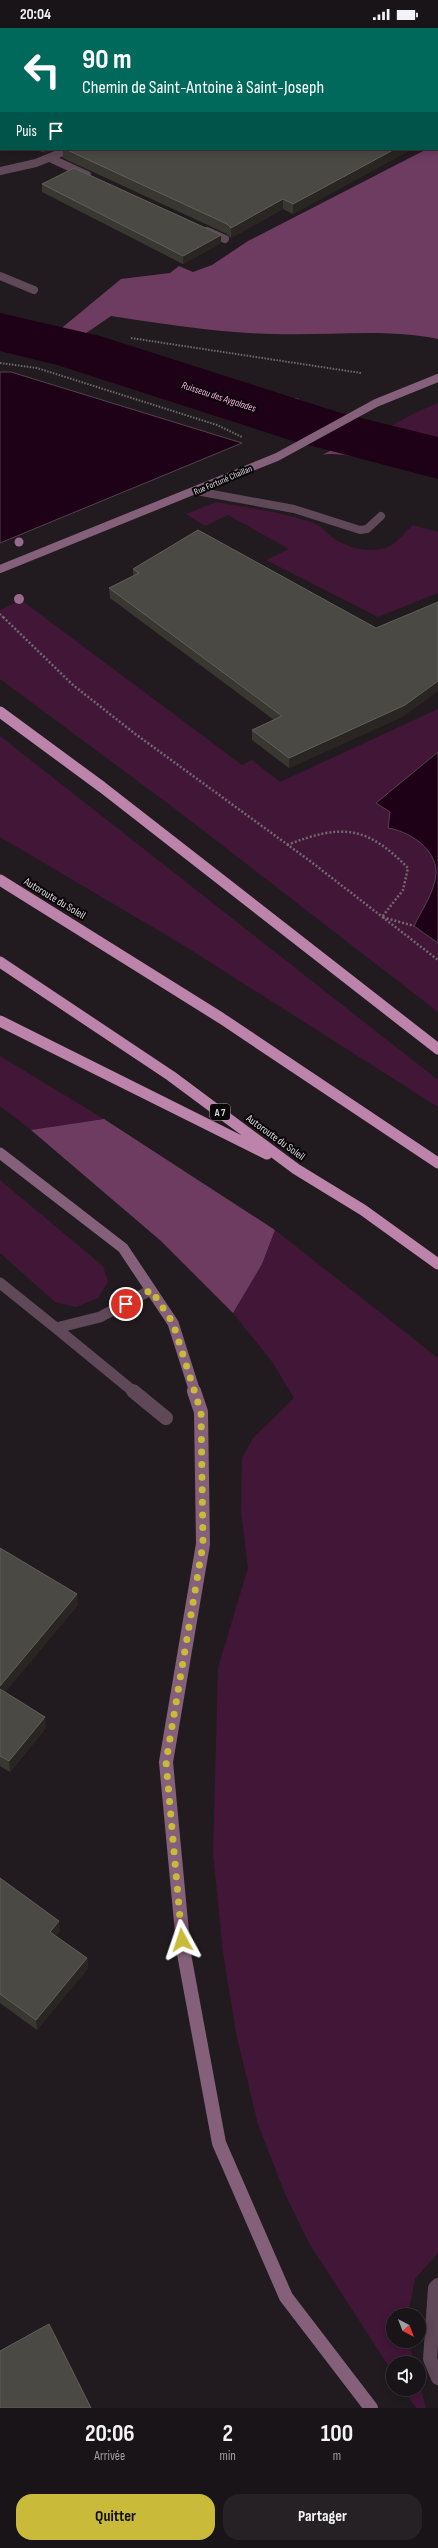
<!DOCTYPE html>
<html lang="fr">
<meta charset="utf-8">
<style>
body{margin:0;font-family:"Sofia Sans Condensed",sans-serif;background:#262124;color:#f1f3f6;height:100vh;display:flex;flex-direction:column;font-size:15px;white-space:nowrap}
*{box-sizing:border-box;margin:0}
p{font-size:13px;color:#9f9ea1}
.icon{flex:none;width:22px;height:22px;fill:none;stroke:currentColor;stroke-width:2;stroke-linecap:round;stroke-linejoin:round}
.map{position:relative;height:2380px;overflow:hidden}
.drawer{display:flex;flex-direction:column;background:#191417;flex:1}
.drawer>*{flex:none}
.guide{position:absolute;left:0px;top:0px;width:438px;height:122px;box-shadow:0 2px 10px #0003,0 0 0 1px #373336;background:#00695c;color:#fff;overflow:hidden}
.needle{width:26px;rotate:138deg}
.buttons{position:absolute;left:386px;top:2280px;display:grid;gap:8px}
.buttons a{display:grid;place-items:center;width:40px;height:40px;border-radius:50%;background:#191417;box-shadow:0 2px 10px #0003,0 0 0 1px #373336;font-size:20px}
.pin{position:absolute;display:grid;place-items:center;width:34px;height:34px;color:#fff;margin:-17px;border:2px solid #fff;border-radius:50%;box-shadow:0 1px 4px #0007}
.me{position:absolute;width:44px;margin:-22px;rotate:355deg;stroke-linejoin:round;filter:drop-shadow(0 0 3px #0008)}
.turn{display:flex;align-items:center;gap:14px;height:84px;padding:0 16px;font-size:18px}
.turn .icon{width:52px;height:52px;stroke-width:2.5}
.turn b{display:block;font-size:28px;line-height:34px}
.then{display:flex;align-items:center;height:38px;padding:0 16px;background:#0003;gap:8px;font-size:15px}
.eta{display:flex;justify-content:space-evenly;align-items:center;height:68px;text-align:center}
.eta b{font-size:24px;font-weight:700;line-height:28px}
.primary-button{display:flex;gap:8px;margin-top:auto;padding:8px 16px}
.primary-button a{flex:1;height:46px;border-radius:16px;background:#c9ba3a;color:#111;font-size:16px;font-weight:700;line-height:46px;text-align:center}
.primary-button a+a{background:#262124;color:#f1f3f6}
.status{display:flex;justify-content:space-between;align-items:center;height:28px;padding:0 20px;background:#191417;direction:ltr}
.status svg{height:11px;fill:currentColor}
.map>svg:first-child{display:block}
.green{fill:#421637}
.forest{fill:#6f3c61}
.water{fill:#1e0017;stroke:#574051}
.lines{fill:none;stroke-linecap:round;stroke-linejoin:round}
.stream{fill:#574051;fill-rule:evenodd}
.river{fill:#1e0017;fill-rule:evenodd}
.path-far1{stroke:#706a6e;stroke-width:2;stroke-dasharray:1.5 1.5;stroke-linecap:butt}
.path{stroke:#706a6e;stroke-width:2.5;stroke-dasharray:2 2;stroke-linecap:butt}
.lane-far1{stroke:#5f4858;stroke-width:8}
.lane{stroke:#5f4858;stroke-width:14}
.street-far2{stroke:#5f4858;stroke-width:8}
.street-far1{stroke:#5f4858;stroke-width:11}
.street{stroke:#5f4858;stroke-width:14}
.secondary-far2{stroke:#85607a;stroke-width:8}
.secondary-far1{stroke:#85607a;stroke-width:11}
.secondary{stroke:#85607a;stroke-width:14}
.highway{stroke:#bc83ab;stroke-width:11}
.tree{fill:#986a8b}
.wall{fill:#383831}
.shaded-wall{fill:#282522}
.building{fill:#4a4943;stroke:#605f5a}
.route{stroke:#c9ba3a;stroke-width:7;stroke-dasharray:0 12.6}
.labels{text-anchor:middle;stroke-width:4;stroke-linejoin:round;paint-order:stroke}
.far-street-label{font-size:9px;fill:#dbd6d9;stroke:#090608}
.far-water-label{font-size:10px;font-style:italic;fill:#feaee7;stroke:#090608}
.shield{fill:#090608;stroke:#9c989a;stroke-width:1}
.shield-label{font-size:10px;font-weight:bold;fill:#dbd6d9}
.street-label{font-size:11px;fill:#dbd6d9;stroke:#090608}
</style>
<div class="status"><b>20:04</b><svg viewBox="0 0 49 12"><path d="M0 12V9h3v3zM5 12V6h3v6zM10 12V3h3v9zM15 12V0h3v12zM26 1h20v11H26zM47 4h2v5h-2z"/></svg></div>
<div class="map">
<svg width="438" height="2380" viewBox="0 0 438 2380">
<rect width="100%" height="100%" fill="#211b1f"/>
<path class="green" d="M 438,375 L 438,421 L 379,404 L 419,383 Z
M 216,474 C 249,480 284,484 316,496 C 324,500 327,506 335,511 C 349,521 374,526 390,518 C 399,513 406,503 413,497 L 438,504 L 438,565 L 378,589 L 266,532 L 289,521 L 228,487 L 205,498 L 186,486 Z
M 21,572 L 242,737 L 252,732 L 280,754 L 438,681 L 438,984 L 174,780 L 0,651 L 0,582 Z
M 0,708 L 438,1052 L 438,1079 L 183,917 L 0,809 Z
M 0,1028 L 104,1091 L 31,1102 L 0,1078 Z
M 0,1152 L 103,1238 L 108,1254 L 98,1270 L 76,1279 L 55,1274 L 0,1225 Z
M 275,1202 L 438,1330 L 438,2225 L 415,2251 L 408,2287 L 393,2287 L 393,2313 L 409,2313 L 414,2335 L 393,2335 L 393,2345 L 309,2215 L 285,2166 L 258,2096 L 237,2010 L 223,1924 L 213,1825 L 218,1640 L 248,1540 L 241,1483 L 242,1430 L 253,1410 L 294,1370 L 273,1335 L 233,1285 L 262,1236 Z
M 419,2354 L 426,2380 L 416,2380 L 403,2361 L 419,2361 Z"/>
<path class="forest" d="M 438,115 L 438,311 C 385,300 329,308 274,306 C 219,305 165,296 111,288 L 76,312 L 52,308 L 121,251 L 170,245 L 179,238 L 193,244 L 212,237 L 248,213 L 427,121 L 437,121 Z
M 341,417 L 438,441 L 438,449 C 414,443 343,421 322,427 Z
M 104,1091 L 275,1202 L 262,1236 L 233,1285 L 161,1213 L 31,1102 Z"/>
<path class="water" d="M 0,344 L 11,344 L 242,415 L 0,515 Z
M 438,724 L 438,915 L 414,898 C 421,883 436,862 436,844 C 436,820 408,803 388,800 L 390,784 L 376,775 Z"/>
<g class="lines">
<path class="stream" d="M 295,370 L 299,371 L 299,375 L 263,385 L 257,382 Z"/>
<path class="river" d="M 0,285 L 100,308 L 341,385 L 438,409 L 438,451 L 293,413 L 57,337 L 0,323 Z"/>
<path class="path-far1" d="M 131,310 L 361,345
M 0,335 L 37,340 L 217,397 L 242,409
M 0,586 L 4,590"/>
<path class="path" d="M 3,589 L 73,657 L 134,705 L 310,833 L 438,932
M 287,817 C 341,796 366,797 408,840 L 403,862 L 382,889 L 414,898"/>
<path class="lane-far1" d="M 52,131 L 87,147
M 207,203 L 225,211
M 0,248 L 34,262
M 196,463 L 294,481 L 360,502 L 367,501 L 381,488"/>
<path class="lane" d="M 438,2257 L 435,2260 L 430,2331 L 438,2350"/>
<path class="street-far2" d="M 0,143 L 36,135 L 70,121"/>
<path class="street-far1" d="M 0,1255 L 56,1300 L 100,1289 L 151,1262
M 56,1300 L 134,1364"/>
<path class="street" d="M 133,1363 L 166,1390"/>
<path class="secondary-far2" d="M 0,541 L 277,429 L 376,375 L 438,350"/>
<path class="secondary-far1" d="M 0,1125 L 123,1220 L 173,1295 L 195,1364"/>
<path class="secondary" d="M 194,1363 L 201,1384 L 203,1516 L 166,1734 L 184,1926 L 219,2115 L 286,2269 L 371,2380"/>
<path class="highway" d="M 0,684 L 102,759 L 438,1021
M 0,852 L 221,990 L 438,1135
M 0,934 L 171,1048 L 296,1141 L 363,1182 L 438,1236
M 0,993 L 267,1126"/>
</g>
<g class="tree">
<circle cx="19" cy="514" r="4.5"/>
<circle cx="19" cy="571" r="5"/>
</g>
<path class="wall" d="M 0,0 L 438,0 L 438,107 L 437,107 L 437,1 L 1,1 L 1,107 L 0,107 Z
M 34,121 L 55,121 L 45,125 Z
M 63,121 L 412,121 L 293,186 L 283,181 L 231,210 L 227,206 L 63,130 Z
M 42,156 L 221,215 L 183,236 L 42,164 Z
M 133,541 L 404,688 L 289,740 L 252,712 L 252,702 L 274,692 L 110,570 L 109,560 L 133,548 Z
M 0,1520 L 78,1577 L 5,1664 L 46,1700 L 10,1744 L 0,1738 Z
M 0,1850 L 60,1903 L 56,1908 L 87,1930 L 88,1940 L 37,2002 L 0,1975 Z"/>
<path class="shaded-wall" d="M 438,97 L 438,107 L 437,107 L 437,98 Z
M 44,121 L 55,121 L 45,125 Z
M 395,121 L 412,121 L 293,186 L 293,176 Z
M 283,171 L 283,181 L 231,210 L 231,200 Z
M 221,207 L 221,215 L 183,236 L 183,228 Z
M 438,653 L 438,663 L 404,688 L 289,740 L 289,730 Z
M 77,1566 L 78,1577 L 0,1670 L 0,1658 Z
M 45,1689 L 46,1700 L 10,1744 L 9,1733 Z
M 59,1893 L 60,1903 L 51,1914 L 50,1904 Z
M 87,1930 L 88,1940 L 37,2002 L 36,1992 Z"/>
<path class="building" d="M 0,0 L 438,0 L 438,97 L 437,98 L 437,1 L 1,1 L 1,98 L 0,97 Z
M 65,121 L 395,121 L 293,176 L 283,171 L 231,200 L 227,196 Z
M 74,140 L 221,207 L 183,228 L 42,156 Z
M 198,502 L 376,600 L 438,574 L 438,653 L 405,677 L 289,730 L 252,702 L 282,688 L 109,560 L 139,545 L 133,541 Z
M 0,1520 L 77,1566 L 0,1658 Z
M 0,1661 L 45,1689 L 9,1733 L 0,1728 Z
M 0,1850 L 59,1893 L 50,1904 L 87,1930 L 36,1992 L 0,1966 Z
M 49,2296 L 91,2380 L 0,2380 L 0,2323 Z"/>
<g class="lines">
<path class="route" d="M 126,1276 L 151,1262 L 173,1295 L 201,1384 L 203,1516 L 166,1734 L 182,1912"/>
</g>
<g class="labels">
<g class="far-street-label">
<text transform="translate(223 452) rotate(-23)" y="3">Rue Fortuné Chaillan</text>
</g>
<g class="far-water-label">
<text transform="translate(219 368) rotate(18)" y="4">Ruisseau des Aygalades</text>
</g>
<rect class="shield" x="210" y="1076" width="20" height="16" rx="3"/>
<g class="shield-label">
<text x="220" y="1088">A 7</text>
</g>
<g class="street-label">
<text transform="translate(55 870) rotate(31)" y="4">Autoroute du Soleil</text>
<text transform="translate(276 1109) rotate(36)" y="4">Autoroute du Soleil</text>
</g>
</g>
</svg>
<div class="buttons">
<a><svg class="needle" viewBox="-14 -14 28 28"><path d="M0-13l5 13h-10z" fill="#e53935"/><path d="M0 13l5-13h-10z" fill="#9f9ea1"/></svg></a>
<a><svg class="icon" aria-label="sound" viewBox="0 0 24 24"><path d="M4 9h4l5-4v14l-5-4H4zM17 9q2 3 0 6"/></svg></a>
</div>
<div class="pin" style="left:126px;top:1276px;background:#d93025"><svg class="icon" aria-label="arrive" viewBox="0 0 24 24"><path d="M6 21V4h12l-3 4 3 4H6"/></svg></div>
<svg class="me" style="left:182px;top:1912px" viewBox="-20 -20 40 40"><path d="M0-17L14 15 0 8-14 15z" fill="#c9ba3a" stroke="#fff" stroke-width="4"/></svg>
<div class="guide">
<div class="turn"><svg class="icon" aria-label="left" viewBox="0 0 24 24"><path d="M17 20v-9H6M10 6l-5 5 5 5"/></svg><div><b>90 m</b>Chemin de Saint-Antoine à Saint-Joseph</div></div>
<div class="then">Puis<svg class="icon" aria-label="arrive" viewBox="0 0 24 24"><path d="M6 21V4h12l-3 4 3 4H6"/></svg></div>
</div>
</div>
<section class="drawer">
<div class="eta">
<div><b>20:06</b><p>Arrivée</p></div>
<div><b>2</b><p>min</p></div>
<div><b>100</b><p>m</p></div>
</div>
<div class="primary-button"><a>Quitter</a><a>Partager</a></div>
</section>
